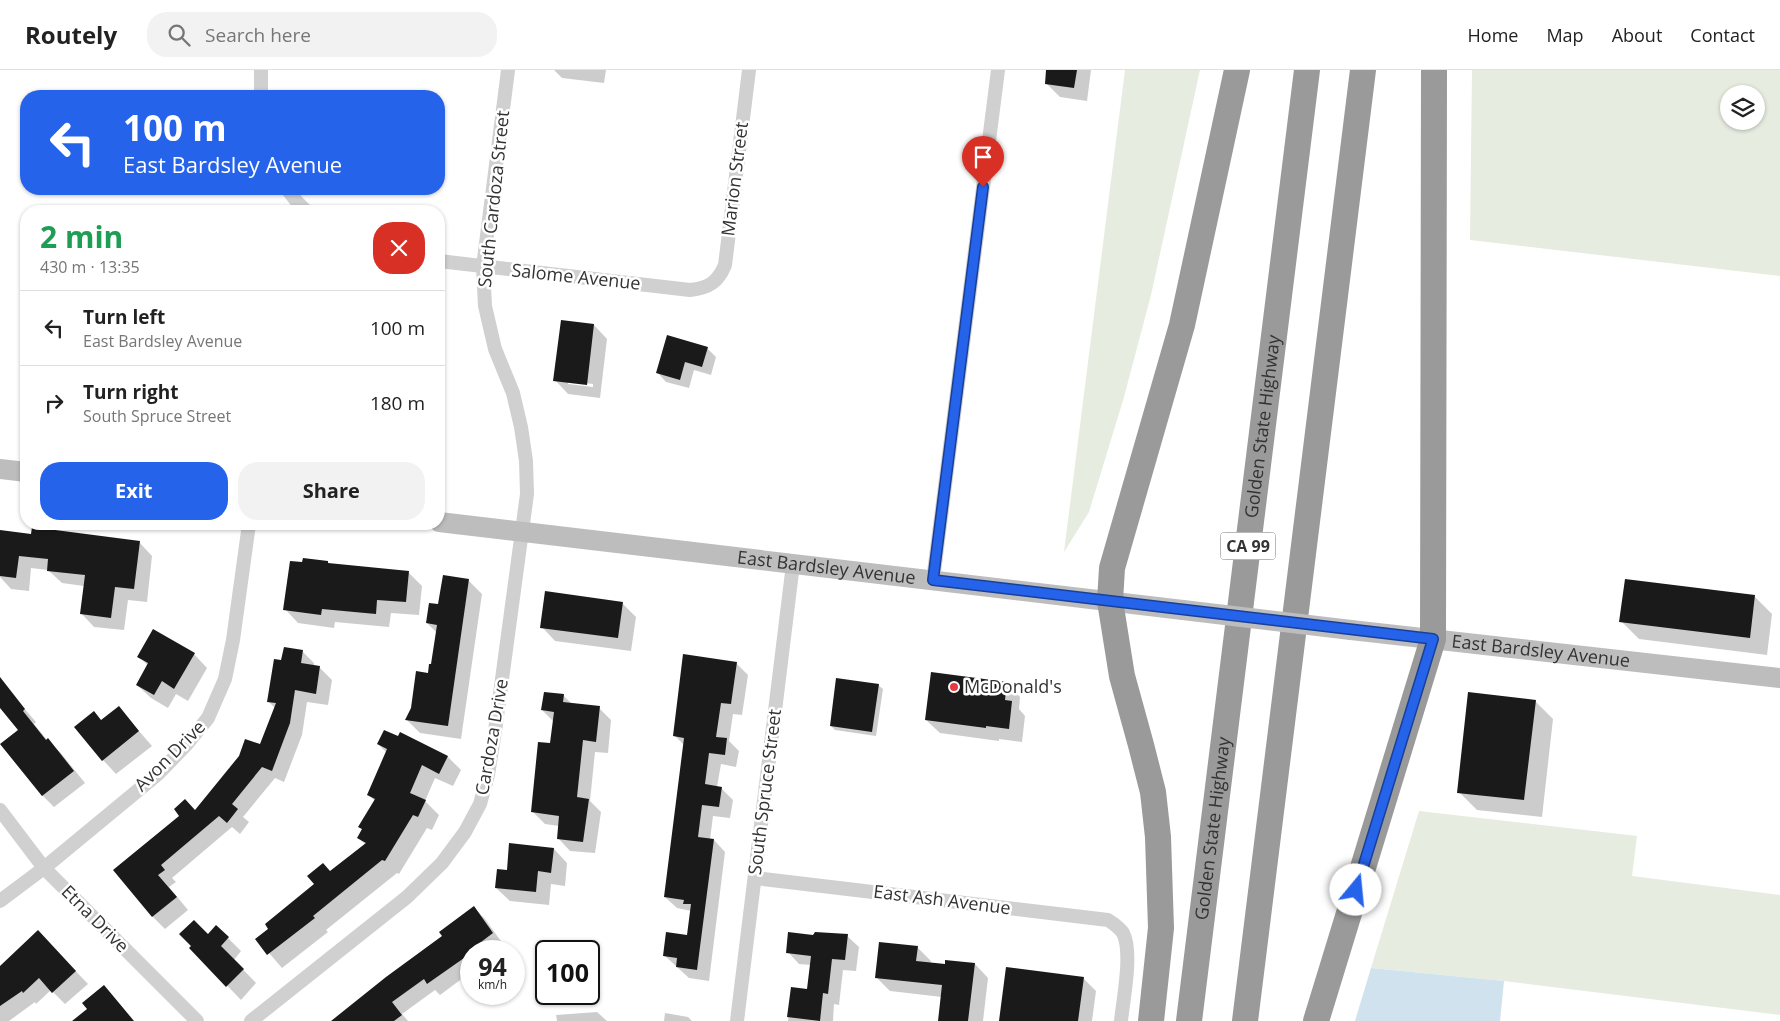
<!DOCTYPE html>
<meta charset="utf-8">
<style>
body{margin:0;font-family:"Open Sans",sans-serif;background:#f2f2f2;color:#222;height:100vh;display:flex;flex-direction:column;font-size:19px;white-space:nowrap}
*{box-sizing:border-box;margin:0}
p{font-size:16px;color:#767676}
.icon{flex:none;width:28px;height:28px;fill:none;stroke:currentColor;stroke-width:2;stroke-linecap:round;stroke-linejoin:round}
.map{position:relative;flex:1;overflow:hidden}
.side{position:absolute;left:20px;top:135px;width:425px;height:325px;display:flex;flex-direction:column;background:#fff;border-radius:20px;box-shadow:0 1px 4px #0004}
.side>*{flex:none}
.top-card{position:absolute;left:20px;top:20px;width:425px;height:105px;border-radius:20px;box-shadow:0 1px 4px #0004;background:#2563eb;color:#fff;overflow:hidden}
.controls{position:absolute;left:1720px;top:15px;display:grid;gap:10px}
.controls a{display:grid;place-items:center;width:45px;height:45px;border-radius:50%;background:#fff;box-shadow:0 1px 4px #0004;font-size:25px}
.speed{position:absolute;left:460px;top:870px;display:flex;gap:10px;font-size:25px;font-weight:700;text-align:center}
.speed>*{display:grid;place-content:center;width:65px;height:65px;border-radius:50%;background:#fff;box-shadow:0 1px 4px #0004;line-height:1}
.speed small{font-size:12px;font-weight:400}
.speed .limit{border:2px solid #111;border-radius:8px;background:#fff;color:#111}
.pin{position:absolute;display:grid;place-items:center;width:42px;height:42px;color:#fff;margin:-51px -21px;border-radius:50% 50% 50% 0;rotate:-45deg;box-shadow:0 0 5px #0007}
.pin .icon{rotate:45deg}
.me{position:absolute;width:55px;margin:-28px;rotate:17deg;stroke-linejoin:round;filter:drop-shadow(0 0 4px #0008)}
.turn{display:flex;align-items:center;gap:18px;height:105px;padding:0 20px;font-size:22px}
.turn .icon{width:65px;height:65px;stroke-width:2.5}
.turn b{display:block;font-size:35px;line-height:42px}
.round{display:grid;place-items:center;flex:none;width:52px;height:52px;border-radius:20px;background:#f2f2f2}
.overview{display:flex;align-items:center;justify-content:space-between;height:85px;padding:0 20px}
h1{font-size:30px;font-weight:700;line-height:38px;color:#1e9e55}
.action{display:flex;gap:10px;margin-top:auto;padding:10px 20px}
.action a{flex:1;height:58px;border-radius:20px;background:#2563eb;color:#fff;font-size:20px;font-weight:700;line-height:58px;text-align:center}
.action a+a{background:#f2f2f2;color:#222}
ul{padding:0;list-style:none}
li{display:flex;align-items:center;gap:15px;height:75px;padding:0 20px;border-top:1px solid #e0e0e0}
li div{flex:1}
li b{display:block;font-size:19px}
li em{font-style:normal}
header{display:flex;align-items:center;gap:30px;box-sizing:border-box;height:70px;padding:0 25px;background:#fff;border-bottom:1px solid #e0e0e0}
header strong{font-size:24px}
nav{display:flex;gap:28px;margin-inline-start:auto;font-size:18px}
.search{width:350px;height:45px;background:#f2f2f2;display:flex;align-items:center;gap:12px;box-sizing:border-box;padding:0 18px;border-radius:20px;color:#767676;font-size:19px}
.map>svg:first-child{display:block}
.green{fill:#e6ecdf;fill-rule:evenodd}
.water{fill:#cfe2ee}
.shadow{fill:#0003;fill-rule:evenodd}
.building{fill:#1a1a1a}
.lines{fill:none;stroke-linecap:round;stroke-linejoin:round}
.minor{stroke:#d0d0d0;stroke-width:14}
.secondary{stroke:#bdbdbd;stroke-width:20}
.motorway{stroke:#9a9a9a;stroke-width:26}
.secondary-bridge{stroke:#bdbdbd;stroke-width:20}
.route-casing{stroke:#184099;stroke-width:12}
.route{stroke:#2563eb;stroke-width:9}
.poi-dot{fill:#e63946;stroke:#fff;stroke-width:2}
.labels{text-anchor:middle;stroke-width:5;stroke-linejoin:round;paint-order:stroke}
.shield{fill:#fff;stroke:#707070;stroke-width:1}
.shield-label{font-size:16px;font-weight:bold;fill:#333}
.street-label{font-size:18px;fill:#333;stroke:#fff}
.poi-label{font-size:18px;fill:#333;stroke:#fff;text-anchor:start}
</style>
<header>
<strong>Routely</strong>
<div class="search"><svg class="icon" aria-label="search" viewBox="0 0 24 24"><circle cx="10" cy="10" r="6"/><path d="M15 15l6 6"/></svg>Search here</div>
<nav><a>Home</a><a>Map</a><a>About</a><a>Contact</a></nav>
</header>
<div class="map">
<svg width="1780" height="951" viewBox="0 0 1780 951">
<rect width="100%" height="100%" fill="#fff"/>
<path class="green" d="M 1125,0 L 1200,0 L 1151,225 L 1124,327 L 1089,442 L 1064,482 Z
M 1472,0 L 1780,0 L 1780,206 L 1470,170 ZM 1729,24 L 1756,24 L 1756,51 L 1729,51 Z
M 1419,741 L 1637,766 L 1632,806 L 1780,825 L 1780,945 L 1504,911 L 1371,898 Z"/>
<path class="water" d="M 1371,898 L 1504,911 L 1500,951 L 1355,951 Z"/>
<path class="shadow" d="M 554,0 L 606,0 L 604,13 L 562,8 Z
M 1046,0 L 1091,0 L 1087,31 L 1060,27 L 1046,13 Z
M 594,255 L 607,269 L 600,328 L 568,324 L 555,310 ZM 568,311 L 593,314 L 593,317 L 568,314 Z
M 707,278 L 716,287 L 711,305 L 694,300 L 689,318 L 666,312 L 658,303 Z
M 0,462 L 32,465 L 139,472 L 152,486 L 147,532 L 128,530 L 124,560 L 94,557 L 81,543 L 84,516 L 62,513 L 48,500 L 31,498 L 29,521 L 11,519 L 0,507 Z
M 328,492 L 330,495 L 408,502 L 422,516 L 419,545 L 391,543 L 389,557 L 335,552 L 334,558 L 298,553 L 285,539 Z
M 468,510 L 482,524 L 461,669 L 420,663 L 407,650 L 432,596 L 437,563 L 427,553 L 440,535 Z
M 1754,526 L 1772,544 L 1767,585 L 1639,569 L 1621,551 Z
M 622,533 L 636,547 L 631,581 L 555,571 L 542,557 Z
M 302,581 L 314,593 L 314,597 L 320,598 L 332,610 L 328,635 L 307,632 L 302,665 L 284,712 L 275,708 L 243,747 L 249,752 L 240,764 L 232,757 L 172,808 L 176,812 L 169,817 L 188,840 L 165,859 L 153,847 L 115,800 L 195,741 L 261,676 L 275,638 L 268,631 L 282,592 Z
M 194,584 L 207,598 L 188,631 L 176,624 L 168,638 L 151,628 L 137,615 L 148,596 L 139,586 Z
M 736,593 L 748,605 L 742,645 L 733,644 L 729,671 L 739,681 L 736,697 L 721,694 L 717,717 L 721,718 L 733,730 L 730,748 L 713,746 L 710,770 L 714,770 L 725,782 L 709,911 L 689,908 L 665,886 L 688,866 L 691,841 L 677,838 L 665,827 L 685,676 L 675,666 Z
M 1007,614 L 1020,627 L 1019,639 L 1025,646 L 1022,672 L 999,669 L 999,671 L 940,663 L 926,650 Z
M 878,615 L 883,619 L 876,666 L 835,660 L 831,656 Z
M 563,625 L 573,635 L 599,638 L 611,650 L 608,683 L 595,682 L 590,731 L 601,742 L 595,783 L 570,781 L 558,768 L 559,756 L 545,754 L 532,741 L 551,675 L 554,652 L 542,640 Z
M 15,628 L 36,652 L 34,654 L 47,670 L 60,682 L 85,713 L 54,737 L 42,725 L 20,660 Z
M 1535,631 L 1553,649 L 1542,747 L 1477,740 L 1459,722 Z
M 119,638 L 152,676 L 116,704 L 103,690 L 102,651 Z
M 378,674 L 448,687 L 461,700 L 453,716 L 435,708 L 425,731 L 439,745 L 432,760 L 427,758 L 399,804 L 397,803 L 326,860 L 328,862 L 282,898 L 257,869 L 331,802 L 365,774 L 358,768 L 363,760 L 359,757 L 375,731 L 369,725 L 387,683 Z
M 554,779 L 567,793 L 565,816 L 551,814 L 549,835 L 510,831 L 496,818 L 508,801 Z
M 474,838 L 485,849 L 503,874 L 494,881 L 471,881 L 471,902 L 440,925 L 435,920 L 402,944 L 408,951 L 332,951 L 444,867 Z
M 209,866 L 228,868 L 241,881 L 234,890 L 256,913 L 241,930 L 191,878 Z
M 814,866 L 847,866 L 859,877 L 856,901 L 843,900 L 839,935 L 834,934 L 833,951 L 788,951 L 792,919 L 808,920 L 811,895 L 799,894 L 788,882 Z
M 50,874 L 88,914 L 65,934 L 51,920 L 36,934 L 35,932 L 9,951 L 0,951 L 0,900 Z
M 917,877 L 931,891 L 930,894 L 946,895 L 975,894 L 988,908 L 983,951 L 939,951 L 942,927 L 890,921 L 877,908 Z
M 1083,908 L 1096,921 L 1092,951 L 1001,951 Z
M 597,942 L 607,951 L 557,951 L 556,945 Z
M 665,943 L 688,947 L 692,951 L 664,951 Z"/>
<path class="building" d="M 1046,0 L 1077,0 L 1074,18 L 1045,14 Z
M 561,250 L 594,254 L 587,315 L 553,311 Z
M 667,265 L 708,277 L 702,297 L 685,292 L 680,310 L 656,303 Z
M 32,457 L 140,471 L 134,519 L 115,517 L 111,548 L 80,544 L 85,505 L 47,501 L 48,489 L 19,486 L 16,508 L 0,506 L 0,460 L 31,464 Z
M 303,488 L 328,491 L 328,493 L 409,501 L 406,532 L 377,530 L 376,544 L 322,539 L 321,545 L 283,540 L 290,491 L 302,492 Z
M 443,505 L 469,509 L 448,656 L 405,650 L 411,638 L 416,601 L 428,603 L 429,594 L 431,594 L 437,555 L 426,553 L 429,533 L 438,534 Z
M 1625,509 L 1755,525 L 1750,568 L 1619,552 Z
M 545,521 L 623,532 L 618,568 L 540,558 Z
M 153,559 L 195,583 L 174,619 L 162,611 L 154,625 L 136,615 L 148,593 L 137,587 Z
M 284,577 L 303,580 L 301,593 L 320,596 L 316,624 L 295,620 L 290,653 L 272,701 L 262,697 L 232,734 L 238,739 L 227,753 L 219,746 L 161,795 L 165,800 L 158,805 L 177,827 L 152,847 L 113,800 L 179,746 L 174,739 L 185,729 L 195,740 L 239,686 L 245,669 L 260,674 L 276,633 L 267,632 L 274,589 L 281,590 Z
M 683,584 L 737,592 L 731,634 L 721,633 L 716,667 L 727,668 L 725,685 L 709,683 L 705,714 L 722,717 L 719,737 L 702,735 L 698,767 L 714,769 L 697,900 L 676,897 L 677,888 L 663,886 L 666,862 L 687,865 L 691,834 L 683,834 L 684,830 L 664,827 L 684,668 L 673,666 Z
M 931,602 L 1007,612 L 1005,630 L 1012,631 L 1009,659 L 986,656 L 986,658 L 925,650 Z
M 0,607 L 25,639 L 23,641 L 46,670 L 48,668 L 74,701 L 42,726 L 0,674 L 18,660 L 0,638 Z
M 836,608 L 879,614 L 872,662 L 830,656 Z
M 544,622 L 564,624 L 563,632 L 600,636 L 596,672 L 583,670 L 577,727 L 589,729 L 583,772 L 557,769 L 559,746 L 531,742 L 538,672 L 550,673 L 554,642 L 541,640 Z
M 1468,622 L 1536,630 L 1524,730 L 1457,723 Z
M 119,636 L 139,661 L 102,691 L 74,657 L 94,641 L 101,650 Z
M 384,660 L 398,666 L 400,662 L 448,686 L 439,704 L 422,695 L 410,723 L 426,730 L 418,747 L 413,745 L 385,791 L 382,790 L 313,846 L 315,848 L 267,885 L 255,869 L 268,859 L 265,854 L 314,814 L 307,806 L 323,793 L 330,801 L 366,773 L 357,768 L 362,759 L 358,757 L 375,729 L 367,725 L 387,679 L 377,674 Z
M 509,773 L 554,778 L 551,803 L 538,801 L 536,822 L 495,818 L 497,799 L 507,800 Z
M 474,836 L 493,863 L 473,878 L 474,881 L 427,914 L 424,909 L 392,932 L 402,945 L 394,951 L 331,951 L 386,907 L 442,866 L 439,862 Z
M 194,850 L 208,864 L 216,855 L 229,867 L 221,876 L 244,899 L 226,917 L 189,878 L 191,876 L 179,864 Z
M 38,860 L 76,901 L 52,923 L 39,908 L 23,923 L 22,921 L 0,936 L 0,896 Z
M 788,862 L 813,865 L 815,862 L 848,864 L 845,890 L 832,889 L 828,924 L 823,923 L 820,951 L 787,947 L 791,917 L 807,919 L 811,886 L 786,883 Z
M 879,872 L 918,876 L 916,891 L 945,894 L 945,890 L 975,893 L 968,951 L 938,951 L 942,915 L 875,908 Z
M 1006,897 L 1084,907 L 1078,951 L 999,951 Z
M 104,915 L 134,951 L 72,951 L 87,939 L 82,933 Z"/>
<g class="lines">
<path class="minor" d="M 261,0 L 261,26
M 287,119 L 298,133 L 306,141
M 439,191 L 690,220 C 709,218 718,212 725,195 L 749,0
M 933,510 L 998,0
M 0,740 L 44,798 L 197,951
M 755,808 L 1108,850 C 1114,854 1119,857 1123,863 C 1133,882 1123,930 1121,951
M 0,831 L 44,798 L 159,703 L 186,675 L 208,648 L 225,609 L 233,570 L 249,454
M 251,951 L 407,827 L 442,793 L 465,762 L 480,734 L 488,705 L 495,661 L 527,424 L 526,391 L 521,357 L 513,323 L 495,279 L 485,236 L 483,197 L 508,0
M 737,951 L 793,494"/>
<g class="secondary">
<path d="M 0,399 L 26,402"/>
<path id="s1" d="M 439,452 L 1183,540"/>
<path id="s2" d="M 1351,560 L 1780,608"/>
</g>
<g class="motorway">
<path d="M 1151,951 L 1161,858 L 1158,767 L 1153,722 L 1141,675 L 1122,606 L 1110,531 L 1112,498 L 1182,255 L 1237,0"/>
<path id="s3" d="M 1189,951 L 1307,0"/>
<path d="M 1245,951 L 1363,0"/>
<path d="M 1316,951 L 1433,569 L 1434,0"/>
</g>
<path class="secondary-bridge" d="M 1183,540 L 1351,560"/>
</g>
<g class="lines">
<defs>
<path id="route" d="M 983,117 L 933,510 L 1433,569 L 1356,820"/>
</defs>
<use href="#route" class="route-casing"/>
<use href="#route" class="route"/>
</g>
<circle class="poi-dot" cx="954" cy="617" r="5"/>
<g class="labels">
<rect class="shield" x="1220.5" y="462.5" width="55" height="27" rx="4"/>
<g class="shield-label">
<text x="1248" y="482">CA 99</text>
</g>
<g class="street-label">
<text transform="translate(735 109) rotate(-83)" y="6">Marion Street</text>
<text transform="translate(494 129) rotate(-84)" y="6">South Cardoza Street</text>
<text transform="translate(576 207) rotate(6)" y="6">Salome Avenue</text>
<text dy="6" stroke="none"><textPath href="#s3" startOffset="599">Golden State Highway</textPath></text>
<text dy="6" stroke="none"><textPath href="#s1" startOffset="390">East Bardsley Avenue</textPath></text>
<text dy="6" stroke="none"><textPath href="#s2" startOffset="191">East Bardsley Avenue</textPath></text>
<text transform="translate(492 667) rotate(-80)" y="6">Cardoza Drive</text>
<text transform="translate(170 686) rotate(-45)" y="6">Avon Drive</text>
<text transform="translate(765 722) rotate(-83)" y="6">South Spruce Street</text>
<text dy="6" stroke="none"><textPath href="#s3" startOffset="194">Golden State Highway</textPath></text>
<text transform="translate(942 830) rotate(7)" y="6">East Ash Avenue</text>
<text transform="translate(95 849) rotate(45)" y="6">Etna Drive</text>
</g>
<g class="poi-label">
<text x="964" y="623">McDonald's</text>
</g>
</g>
</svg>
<div class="controls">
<a><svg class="icon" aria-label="layers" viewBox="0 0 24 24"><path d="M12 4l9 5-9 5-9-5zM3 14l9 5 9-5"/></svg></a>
</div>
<div class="speed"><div>94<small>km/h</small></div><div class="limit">100</div></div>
<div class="pin" style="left:983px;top:117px;background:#d93025"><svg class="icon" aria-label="arrive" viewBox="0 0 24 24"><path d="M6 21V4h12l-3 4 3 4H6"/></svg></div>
<svg class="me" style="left:1356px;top:820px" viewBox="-20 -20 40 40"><circle r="19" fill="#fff"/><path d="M0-13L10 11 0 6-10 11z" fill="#2563eb"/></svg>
<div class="top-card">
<div class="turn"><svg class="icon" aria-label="left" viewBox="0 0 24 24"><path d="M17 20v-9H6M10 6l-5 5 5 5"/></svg><div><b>100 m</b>East Bardsley Avenue</div></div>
</div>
<section class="side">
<div class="overview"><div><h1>2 min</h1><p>430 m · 13:35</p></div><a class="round" style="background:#d93025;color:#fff"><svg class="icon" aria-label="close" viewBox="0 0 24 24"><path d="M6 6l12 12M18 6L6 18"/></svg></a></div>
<ul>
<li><svg class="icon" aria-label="left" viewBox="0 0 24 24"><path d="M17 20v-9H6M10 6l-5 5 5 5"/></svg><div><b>Turn left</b><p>East Bardsley Avenue</p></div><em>100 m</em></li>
<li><svg class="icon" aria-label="right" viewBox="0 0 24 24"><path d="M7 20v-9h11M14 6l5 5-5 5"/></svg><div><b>Turn right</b><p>South Spruce Street</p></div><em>180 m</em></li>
</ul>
<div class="action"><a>Exit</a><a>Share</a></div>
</section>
</div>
